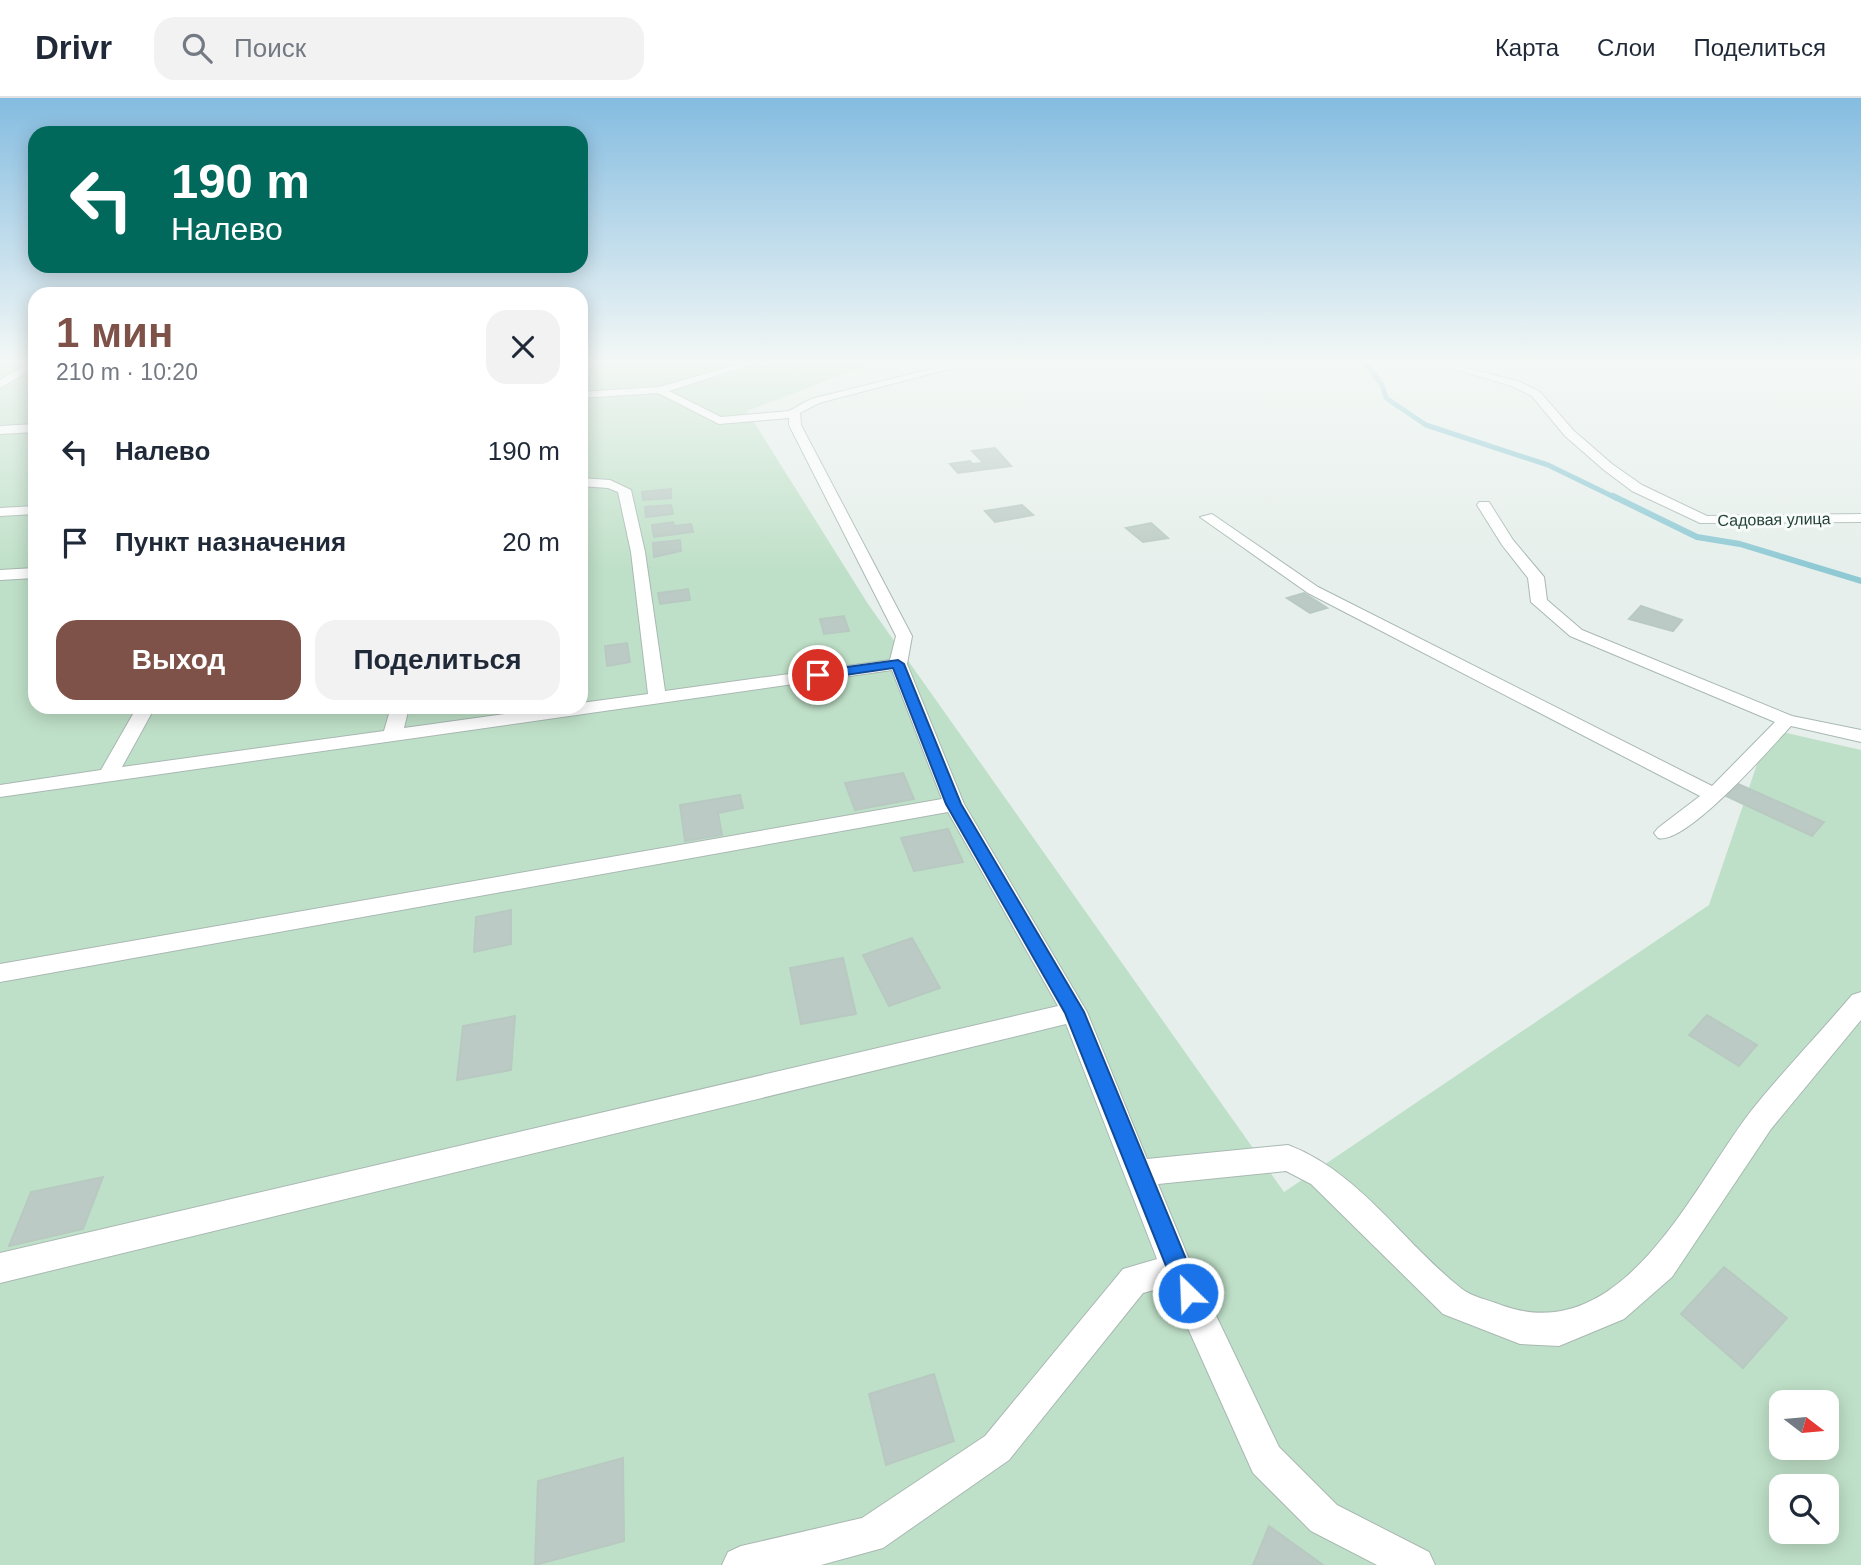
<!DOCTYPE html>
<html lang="ru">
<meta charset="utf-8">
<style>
body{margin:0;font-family:Arial,sans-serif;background:#f2f2f3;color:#1f2937;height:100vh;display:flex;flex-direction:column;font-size:26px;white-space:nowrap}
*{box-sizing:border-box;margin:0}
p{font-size:23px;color:#747a83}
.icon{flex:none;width:38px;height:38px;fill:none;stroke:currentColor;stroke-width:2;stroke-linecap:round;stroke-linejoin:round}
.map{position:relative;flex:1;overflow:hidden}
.side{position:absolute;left:28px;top:189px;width:560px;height:427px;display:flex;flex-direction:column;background:#fff;border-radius:21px;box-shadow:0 4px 18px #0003}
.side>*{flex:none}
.top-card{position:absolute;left:28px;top:28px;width:560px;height:147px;border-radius:21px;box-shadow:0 4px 18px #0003;background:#00695c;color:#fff;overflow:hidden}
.needle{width:46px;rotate:106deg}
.tools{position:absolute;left:1769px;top:1292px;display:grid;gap:14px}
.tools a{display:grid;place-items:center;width:70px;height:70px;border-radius:14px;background:#fff;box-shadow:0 4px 18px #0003;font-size:35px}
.pin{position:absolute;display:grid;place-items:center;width:60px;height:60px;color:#fff;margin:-30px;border:4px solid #fff;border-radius:50%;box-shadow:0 2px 7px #0007}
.me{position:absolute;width:77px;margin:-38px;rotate:336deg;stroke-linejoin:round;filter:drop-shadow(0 0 5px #0008)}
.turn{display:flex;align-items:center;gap:24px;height:147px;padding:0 28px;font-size:32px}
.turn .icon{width:91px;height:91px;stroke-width:2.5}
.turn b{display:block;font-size:49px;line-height:60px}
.round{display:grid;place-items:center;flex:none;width:74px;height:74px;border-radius:21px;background:#f2f2f3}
.headline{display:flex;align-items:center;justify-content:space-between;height:119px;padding:0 28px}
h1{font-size:42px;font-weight:800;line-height:52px;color:#7f5249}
.cta{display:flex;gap:14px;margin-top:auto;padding:14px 28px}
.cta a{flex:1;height:80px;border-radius:21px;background:#7f5249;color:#fff;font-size:28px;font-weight:800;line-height:80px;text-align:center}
.cta a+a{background:#f2f2f3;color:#1f2937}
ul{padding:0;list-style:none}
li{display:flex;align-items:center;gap:21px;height:91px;padding:0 28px}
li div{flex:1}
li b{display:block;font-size:26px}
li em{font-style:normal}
header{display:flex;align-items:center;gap:42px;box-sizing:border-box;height:98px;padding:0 35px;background:#fff;border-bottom:2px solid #e0e1e3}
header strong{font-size:33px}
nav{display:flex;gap:38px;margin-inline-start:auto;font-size:24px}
.search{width:490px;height:63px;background:#f2f2f3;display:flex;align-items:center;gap:18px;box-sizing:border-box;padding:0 24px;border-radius:21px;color:#747a83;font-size:26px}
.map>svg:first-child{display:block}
.green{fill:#bfe0c8;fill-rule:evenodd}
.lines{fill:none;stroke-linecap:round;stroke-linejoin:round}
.stream-far1{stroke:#8ec9d4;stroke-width:5}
.stream{stroke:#8ec9d4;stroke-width:6}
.building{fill:#bbcac4;stroke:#b8c9c2;stroke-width:2}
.minor-casing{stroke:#a8b8b2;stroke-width:2}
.minor{fill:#fff;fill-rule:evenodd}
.route{fill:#1a73e8;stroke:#114b97;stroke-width:2}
.labels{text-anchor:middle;stroke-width:6;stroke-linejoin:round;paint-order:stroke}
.far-street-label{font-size:16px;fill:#24423a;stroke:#f7fbf9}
</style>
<header>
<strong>Drivr</strong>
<div class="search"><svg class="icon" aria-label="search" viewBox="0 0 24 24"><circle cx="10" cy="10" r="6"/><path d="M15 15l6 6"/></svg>Поиск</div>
<nav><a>Карта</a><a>Слои</a><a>Поделиться</a></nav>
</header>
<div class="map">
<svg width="1861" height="1467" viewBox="0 0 1861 1467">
<rect width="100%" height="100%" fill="#e6efeb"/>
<path class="green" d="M 0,266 L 35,266 L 35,609 L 581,609 L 581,266 L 870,266 L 747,313 L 868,506 L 1284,1094 L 1709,807 L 1769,631 L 1861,652 L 1861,1467 L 0,1467 ZM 1782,1304 L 1827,1304 L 1827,1349 L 1782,1349 ZM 1782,1388 L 1827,1388 L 1827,1433 L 1782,1433 Z"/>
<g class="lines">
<path class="stream-far1" d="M 1366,266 L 1382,287 L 1386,300 L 1426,327 L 1548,367 L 1616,400"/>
<path class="stream" d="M 1613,398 L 1697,439 L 1740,446 L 1861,483"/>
</g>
<path class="building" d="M 776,266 L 805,266 L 810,267 L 793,272 Z
M 995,350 L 1011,368 L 989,371 L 972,353 Z
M 970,363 L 972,366 L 981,365 L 987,371 L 958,375 L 950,366 Z
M 671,391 L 671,400 L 643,402 L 642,394 Z
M 671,407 L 673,416 L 646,419 L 645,409 Z
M 1022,407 L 1033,417 L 995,424 L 985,413 Z
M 673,424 L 674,428 L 691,426 L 693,434 L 654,439 L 652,427 Z
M 1151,425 L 1168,440 L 1143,444 L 1126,430 Z
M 680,442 L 681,453 L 654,459 L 653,445 Z
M 688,491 L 690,502 L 660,506 L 658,495 Z
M 1304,495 L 1327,510 L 1310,515 L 1287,500 Z
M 1641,508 L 1682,522 L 1673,533 L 1629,521 Z
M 844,518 L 849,533 L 824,536 L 820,521 Z
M 627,545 L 630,564 L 607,568 L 605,548 Z
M 903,675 L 914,701 L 855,712 L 845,685 Z
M 1738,686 L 1824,724 L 1812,738 L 1726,698 Z
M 740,697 L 743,710 L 718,715 L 722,737 L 685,743 L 680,707 Z
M 948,731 L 963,764 L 914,773 L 901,740 Z
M 511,812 L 511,846 L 474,854 L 476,819 Z
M 912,840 L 940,890 L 889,908 L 863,857 Z
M 843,860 L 856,916 L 801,926 L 790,870 Z
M 1707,917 L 1757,947 L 1739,968 L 1689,937 Z
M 515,918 L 511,972 L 457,982 L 463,928 Z
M 103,1079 L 83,1131 L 9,1148 L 31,1094 Z
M 1724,1169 L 1787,1220 L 1743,1270 L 1681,1216 Z
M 934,1276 L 954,1343 L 886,1367 L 869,1296 Z
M 623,1360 L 624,1443 L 535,1467 L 538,1383 Z
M 1269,1428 L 1323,1467 L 1253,1467 Z"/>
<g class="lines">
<defs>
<path id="minor" d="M 27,266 L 35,266 L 35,269 L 0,290 L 0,282 Z
M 581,266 L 587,266 L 585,271 L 581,272 Z
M 739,266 L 753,266 L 669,293 L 721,319 L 789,313 L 811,301 L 952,266 L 968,266 L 819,305 L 800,315 L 801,327 L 912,538 L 907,566 L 964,706 L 1087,914 L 1147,1061 L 1288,1047 C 1360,1074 1403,1145 1462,1191 C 1472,1199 1489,1202 1501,1207 C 1623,1252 1692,1089 1751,1013 C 1783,973 1819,936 1852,897 L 1861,894 L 1861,922 L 1771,1031 L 1672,1179 L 1624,1221 L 1559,1248 L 1520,1246 L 1443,1216 L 1311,1086 L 1286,1073 L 1158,1086 L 1189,1161 L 1279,1349 L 1337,1407 L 1429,1454 L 1435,1467 L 1377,1467 L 1311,1433 L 1253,1375 L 1169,1188 L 1143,1195 L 1009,1362 L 883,1450 L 821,1467 L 722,1467 L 728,1454 L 741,1448 L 862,1420 L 985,1338 L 1123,1171 L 1157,1161 L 1066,926 L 0,1185 L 0,1155 L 1058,908 L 948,714 L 0,884 L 0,866 L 942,701 L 892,572 L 0,699 L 0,687 L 101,672 L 137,609 L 155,609 L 122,669 L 384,633 L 391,609 L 409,609 L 404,630 L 554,609 L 581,609 L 581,605 L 648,596 L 631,454 L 618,394 L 608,390 L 581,388 L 581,380 L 610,382 L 631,392 L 645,454 L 665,593 L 890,562 L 896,538 L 789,327 L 789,320 L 719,326 L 658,295 L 581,300 L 581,294 L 659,289 Z
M 1437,266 L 1452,266 L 1520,284 L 1540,294 L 1573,332 L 1612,366 L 1642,387 L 1707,418 L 1861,416 L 1861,424 L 1700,425 L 1632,393 L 1604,372 L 1565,338 L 1532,298 L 1512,288 Z
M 35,326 L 35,334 L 0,336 L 0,328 Z
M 1479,404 L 1489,404 L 1513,442 L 1544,479 L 1547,502 L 1582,532 L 1792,618 L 1861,632 L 1861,644 L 1791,628 C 1770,651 1685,748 1658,740 L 1654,735 L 1658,730 L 1700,698 L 1308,495 L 1200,419 L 1212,416 L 1318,489 L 1712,688 L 1775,624 L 1570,538 L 1531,504 L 1528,480 L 1502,447 L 1477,407 Z
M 35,408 L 35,416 L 0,418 L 0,410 Z
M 35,470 L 35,480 L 0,482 L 0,472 Z"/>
</defs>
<use href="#minor" class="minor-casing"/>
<use href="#minor" class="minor"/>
</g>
<linearGradient id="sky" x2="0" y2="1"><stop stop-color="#84bce0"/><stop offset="0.56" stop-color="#f4f8f6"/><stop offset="1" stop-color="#f4f8f6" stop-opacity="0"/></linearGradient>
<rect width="1861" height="471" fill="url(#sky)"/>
<path class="route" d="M 898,562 L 904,566 L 961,706 L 1084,914 L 1200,1195 L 1197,1203 L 1188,1207 L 1180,1203 L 1065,915 L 946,706 L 893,570 L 818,581 L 811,577 L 818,573 Z"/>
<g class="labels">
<g class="far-street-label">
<text transform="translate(1774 421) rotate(-1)" y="6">Садовая улица</text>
</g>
</g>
</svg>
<div class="tools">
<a><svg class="needle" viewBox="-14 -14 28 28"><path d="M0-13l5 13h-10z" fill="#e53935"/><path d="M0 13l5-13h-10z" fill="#747a83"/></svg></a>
<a><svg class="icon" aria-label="search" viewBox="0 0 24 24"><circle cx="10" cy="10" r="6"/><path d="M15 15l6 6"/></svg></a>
</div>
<div class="pin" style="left:818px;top:577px;background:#d93025"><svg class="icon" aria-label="arrive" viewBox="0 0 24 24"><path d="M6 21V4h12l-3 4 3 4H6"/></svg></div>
<svg class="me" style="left:1188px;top:1195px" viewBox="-20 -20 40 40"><circle r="17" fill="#1a73e8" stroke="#fff" stroke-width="3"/><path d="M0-11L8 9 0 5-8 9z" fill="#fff"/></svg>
<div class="top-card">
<div class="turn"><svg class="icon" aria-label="left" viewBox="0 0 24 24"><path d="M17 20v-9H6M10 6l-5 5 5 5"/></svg><div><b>190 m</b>Налево</div></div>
</div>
<section class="side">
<div class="headline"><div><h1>1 мин</h1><p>210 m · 10:20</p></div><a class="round"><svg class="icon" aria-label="close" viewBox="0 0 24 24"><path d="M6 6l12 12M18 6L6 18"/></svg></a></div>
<ul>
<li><svg class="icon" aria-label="left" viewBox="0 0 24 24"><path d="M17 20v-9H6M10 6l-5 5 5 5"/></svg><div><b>Налево</b></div><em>190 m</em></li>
<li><svg class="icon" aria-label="arrive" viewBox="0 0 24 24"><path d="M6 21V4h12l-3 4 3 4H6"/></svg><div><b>Пункт назначения</b></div><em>20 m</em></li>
</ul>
<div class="cta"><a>Выход</a><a>Поделиться</a></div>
</section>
</div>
